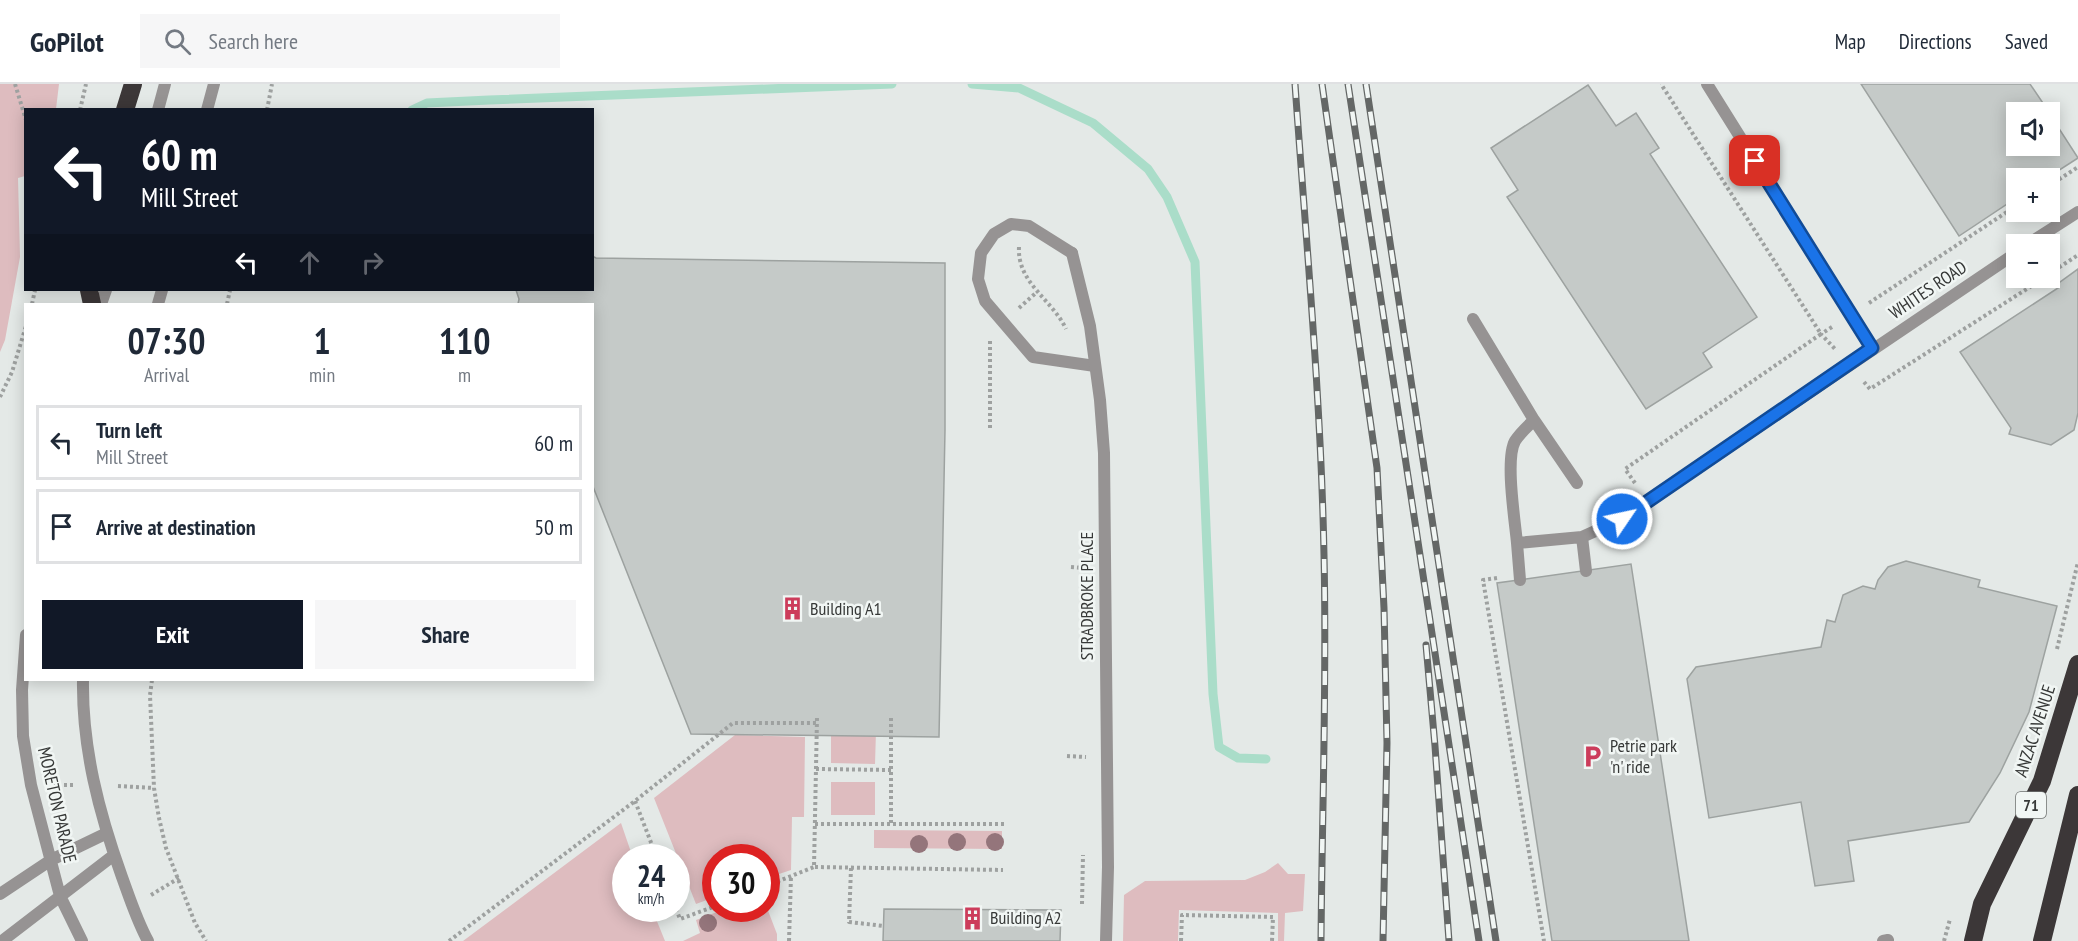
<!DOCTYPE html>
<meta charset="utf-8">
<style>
body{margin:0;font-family:"PT Sans Narrow",sans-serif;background:#f6f6f7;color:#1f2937;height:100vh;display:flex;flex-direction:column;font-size:22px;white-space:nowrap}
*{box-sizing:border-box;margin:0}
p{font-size:20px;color:#747a83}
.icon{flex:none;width:33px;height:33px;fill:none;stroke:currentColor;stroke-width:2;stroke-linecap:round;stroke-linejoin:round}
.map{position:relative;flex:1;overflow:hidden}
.details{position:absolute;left:24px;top:219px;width:570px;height:378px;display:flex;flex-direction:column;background:#fff;border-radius:0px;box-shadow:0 3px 15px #0003}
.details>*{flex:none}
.guide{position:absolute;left:24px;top:24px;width:570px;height:183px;border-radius:0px;box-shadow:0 3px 15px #0003;background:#111827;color:#fff;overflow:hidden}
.buttons{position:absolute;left:2006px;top:18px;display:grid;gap:12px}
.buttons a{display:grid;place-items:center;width:54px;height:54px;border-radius:0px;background:#fff;box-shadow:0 3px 15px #0003;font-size:30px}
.speed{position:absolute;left:612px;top:760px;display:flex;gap:12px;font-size:30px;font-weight:700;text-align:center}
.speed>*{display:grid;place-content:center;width:78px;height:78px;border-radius:50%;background:#fff;box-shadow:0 3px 15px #0003;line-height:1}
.speed small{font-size:15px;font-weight:400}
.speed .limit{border:9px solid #d22;background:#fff;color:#111}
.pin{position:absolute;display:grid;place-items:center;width:51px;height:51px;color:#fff;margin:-26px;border-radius:12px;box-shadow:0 3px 9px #0006}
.me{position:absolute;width:66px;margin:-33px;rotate:56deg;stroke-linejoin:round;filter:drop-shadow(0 0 4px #0008)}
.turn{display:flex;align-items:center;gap:21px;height:126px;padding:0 18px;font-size:27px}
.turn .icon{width:78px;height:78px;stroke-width:2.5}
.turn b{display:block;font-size:42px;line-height:51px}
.lanes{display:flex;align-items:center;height:57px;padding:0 18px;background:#0003;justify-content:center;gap:30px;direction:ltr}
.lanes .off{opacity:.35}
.eta{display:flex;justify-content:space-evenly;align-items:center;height:102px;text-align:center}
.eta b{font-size:36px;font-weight:800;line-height:42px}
.button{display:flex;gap:12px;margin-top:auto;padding:12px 18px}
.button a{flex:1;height:69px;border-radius:0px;background:#111827;color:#fff;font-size:24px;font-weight:800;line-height:69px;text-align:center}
.button a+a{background:#f6f6f7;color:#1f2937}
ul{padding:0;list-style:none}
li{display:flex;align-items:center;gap:18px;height:75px;margin:0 12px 9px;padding:0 6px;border:3px solid #e0e1e3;border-radius:0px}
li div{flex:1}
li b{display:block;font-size:22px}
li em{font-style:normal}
header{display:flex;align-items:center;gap:36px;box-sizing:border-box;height:84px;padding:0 30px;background:#fff;border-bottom:2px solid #e0e1e3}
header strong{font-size:28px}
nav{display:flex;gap:33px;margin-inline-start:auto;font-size:21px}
.search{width:420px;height:54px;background:#f6f6f7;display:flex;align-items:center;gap:15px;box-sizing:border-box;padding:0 21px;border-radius:0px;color:#747a83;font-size:22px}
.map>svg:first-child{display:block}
.green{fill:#debcbf}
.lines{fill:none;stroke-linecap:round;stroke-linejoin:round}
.stream{stroke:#aaddc9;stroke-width:9}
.building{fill:#c5cac8;stroke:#9da2a0;stroke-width:1.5}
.path{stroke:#9ea1a0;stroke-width:4;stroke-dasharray:3 3;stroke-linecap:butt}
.lane{stroke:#969393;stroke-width:12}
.street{stroke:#969393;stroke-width:12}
.highway{stroke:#3c3738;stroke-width:18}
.rail-casing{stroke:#646766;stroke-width:7}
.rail{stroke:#f1f6f4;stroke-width:4.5;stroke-dasharray:14;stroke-linecap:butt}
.tree{fill:#94757b}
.route-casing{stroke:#114b97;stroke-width:15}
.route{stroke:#1a73e8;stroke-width:10}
.labels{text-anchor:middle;stroke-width:5;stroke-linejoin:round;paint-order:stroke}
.shield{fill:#f1f6f4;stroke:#6e7170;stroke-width:1.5}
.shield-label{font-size:16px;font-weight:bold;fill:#363837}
.street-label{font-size:18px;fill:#363837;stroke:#f1f6f4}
.poi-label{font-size:18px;fill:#363837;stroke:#f1f6f4;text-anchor:start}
</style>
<header>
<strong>GoPilot</strong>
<div class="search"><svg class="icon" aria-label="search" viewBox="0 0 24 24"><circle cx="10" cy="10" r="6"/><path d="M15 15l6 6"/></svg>Search here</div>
<nav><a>Map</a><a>Directions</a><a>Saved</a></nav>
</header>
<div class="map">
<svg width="2078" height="857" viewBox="0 0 2078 857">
<rect width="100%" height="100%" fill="#e4e9e7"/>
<path class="green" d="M 0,0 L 59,0 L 56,25 L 26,26 L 25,92 L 18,94 L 20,173 L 5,256 L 0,268 Z
M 831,646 L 876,647 L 875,680 L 831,679 Z
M 735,651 L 805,653 L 804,733 L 792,733 L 791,786 L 767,794 L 766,774 L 716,774 L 715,813 L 696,820 L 654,714 Z
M 831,698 L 875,698 L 875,731 L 831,731 Z
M 621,739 L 633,774 L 626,774 L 626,825 L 652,825 L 665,857 L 463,857 Z
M 874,746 L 1002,747 L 1002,765 L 874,764 Z
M 1278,779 L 1288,790 L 1305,790 L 1303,827 L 1285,829 L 1284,857 L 1278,857 L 1278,829 L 1179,826 L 1178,857 L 1123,857 L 1124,811 L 1145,797 L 1245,796 L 1265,788 Z
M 767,824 L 777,850 L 777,857 L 683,857 L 700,849 L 696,836 L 725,825 Z"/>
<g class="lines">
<path class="stream" d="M 972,0 L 1019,4 L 1093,39 L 1148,85 L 1167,113 L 1195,178 L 1213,610 L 1219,663 L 1238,674 L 1266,675
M 412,26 L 427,19 L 489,16 L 892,0"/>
</g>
<path class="building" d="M 1861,0 L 2030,0 L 2049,28 L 2016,28 L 2016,62 L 2049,62 L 2049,29 L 2078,74 L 2047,94 L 2016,94 L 2016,114 L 1959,152 Z
M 1588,1 L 1616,42 L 1636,29 L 1659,64 L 1650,70 L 1757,233 L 1703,269 L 1712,283 L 1646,325 L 1507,113 L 1518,106 L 1491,64 Z
M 592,172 L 596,174 L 945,179 L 945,346 L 939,653 L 691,650 L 592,400 L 592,220 L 518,220 L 519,215 L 516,206 L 592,206 Z
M 2078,185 L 2078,329 L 2074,346 L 2051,361 L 2009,350 L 2011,344 L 1960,268 L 2058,204 L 2056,201 Z
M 1906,477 L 1980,496 L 1978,503 L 2057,522 L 2029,628 L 2000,689 L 1969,738 L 1848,757 L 1854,797 L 1815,802 L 1801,718 L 1709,734 L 1687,595 L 1696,583 L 1821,563 L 1827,536 L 1835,538 L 1843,511 L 1863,502 L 1875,505 L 1878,496 L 1888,483 Z
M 1631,480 L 1689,857 L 1552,857 L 1497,499 Z
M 884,825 L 1061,826 L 1060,857 L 883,857 Z"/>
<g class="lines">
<path class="path" d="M 15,0 L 26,36
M 80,26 L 86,0
M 267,26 L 272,0
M 2049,102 L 2078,83
M 1019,163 C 1017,199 1052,215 1066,245
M 2049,190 L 2078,171
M 1869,219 L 2016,122
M 32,220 L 35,206
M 227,220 L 230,206
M 1019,224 L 1037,208
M 1832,243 L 1821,250 L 1835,265
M 990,257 L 990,347
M 1864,298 L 1870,305 L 2044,194
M 0,313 L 12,288 L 26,242
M 1635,399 L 1625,385 L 1821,250 L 1661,0
M 1071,483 L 1084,484
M 1497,494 L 1483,496 L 1544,857
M 2057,565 L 2078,478
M 152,596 L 150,611 L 154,704 L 159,734 L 166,764 L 195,839 L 206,857
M 817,634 L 814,783 L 1003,786
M 1067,672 L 1086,673
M 816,685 L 891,686
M 52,701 L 74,701
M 118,702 L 154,704
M 635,717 L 657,774
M 891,739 L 891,633
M 815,740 L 1004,740
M 851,784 L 849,838 L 884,842
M 766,802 L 814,783
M 151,811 L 179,794
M 1082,820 L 1083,771
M 676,825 L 680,835 L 716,822
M 449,857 L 635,717 L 733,639 L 817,639
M 789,857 L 791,792
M 1181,857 L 1182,831 L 1273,833 L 1272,857
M 1944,857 L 1950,835"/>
<path class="lane" d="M 1072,169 L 1029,142 L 1011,140 L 994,150 L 981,169 L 978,195 L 985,217 L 1033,273 L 1095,282
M 1473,235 L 1534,336 L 1577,399
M 1534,336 C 1528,342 1520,349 1515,357 C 1505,375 1515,437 1517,459 L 1582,453 L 1622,435
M 1582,453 L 1586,487
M 1517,459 L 1520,496
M 1883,857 L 1888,856"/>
<path class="street" d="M 1707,0 L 1872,264
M 158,26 L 165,0
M 207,26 L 214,0
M 2028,160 L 2078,128
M 1072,169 L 1090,242 L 1100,316 L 1104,369 L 1108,783 L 1106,857
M 101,220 L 106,206
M 158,220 L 162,206
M 1622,435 L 2016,169
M 26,551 L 22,606 L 23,652 L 31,701 L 60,812 L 82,857
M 83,596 C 82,664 99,729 122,793 C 130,815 137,837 148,857
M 0,810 L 51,776 L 107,749
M 2,857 L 114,771"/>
<path class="highway" d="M 125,26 L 133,0
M 89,206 L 92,220
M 1973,857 L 1982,820 L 2042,697 L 2078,580
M 2042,857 L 2078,711"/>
<defs>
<path id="rail" d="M 1295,0 C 1306,157 1321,314 1324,471 C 1327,600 1322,728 1321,857
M 1322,0 L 1377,384 L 1384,524 L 1387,659 L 1383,857
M 1348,0 L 1479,857
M 1366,0 L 1496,857
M 1426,561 L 1435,662 L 1449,857"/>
</defs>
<use href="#rail" class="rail-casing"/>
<use href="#rail" class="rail"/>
</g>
<g class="tree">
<circle cx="957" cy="758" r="9"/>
<circle cx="995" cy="758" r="9"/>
<circle cx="919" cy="760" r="9"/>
<circle cx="708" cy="839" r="9"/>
</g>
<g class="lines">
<defs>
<path id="route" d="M 1622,435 L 1872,264 L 1755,77"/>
</defs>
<use href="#route" class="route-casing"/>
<use href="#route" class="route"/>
</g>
<defs>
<symbol id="building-bare" viewBox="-9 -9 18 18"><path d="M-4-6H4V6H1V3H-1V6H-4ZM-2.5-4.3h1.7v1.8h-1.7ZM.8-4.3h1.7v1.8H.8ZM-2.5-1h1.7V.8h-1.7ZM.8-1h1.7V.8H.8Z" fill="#cc3c5b" stroke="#f1f6f4" stroke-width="2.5" paint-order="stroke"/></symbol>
<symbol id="parking-bare" viewBox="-9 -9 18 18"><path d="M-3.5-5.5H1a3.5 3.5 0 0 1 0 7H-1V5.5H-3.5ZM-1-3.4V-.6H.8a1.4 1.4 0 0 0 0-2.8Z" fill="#cc3c5b" stroke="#f1f6f4" stroke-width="2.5" paint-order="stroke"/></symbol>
</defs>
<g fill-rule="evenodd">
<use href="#building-bare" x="776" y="508" width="33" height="33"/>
<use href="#parking-bare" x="1576" y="656" width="33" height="33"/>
<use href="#building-bare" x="956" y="818" width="33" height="33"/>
</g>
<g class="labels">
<rect class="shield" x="2016" y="708" width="30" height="26" rx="4.5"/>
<g class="shield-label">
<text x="2031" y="727">71</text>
</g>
<g class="street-label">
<text transform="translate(1928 206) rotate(-34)" y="6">WHITES ROAD</text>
<text transform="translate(1087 512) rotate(-90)" y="6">STRADBROKE PLACE</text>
<text transform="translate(2035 647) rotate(-72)" y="6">ANZAC AVENUE</text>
<text transform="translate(57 721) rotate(77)" y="6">MORETON PARADE</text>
</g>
<g class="poi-label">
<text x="810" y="531">Building A1</text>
<text x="1610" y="668">Petrie park<tspan x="1610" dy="21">'n' ride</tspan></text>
<text x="990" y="840">Building A2</text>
</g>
</g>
</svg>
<div class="buttons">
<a><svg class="icon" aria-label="sound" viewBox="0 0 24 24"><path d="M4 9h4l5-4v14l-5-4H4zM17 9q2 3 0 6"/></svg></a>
<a>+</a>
<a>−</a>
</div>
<div class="speed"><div>24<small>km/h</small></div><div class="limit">30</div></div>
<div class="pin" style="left:1755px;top:77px;background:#d93025"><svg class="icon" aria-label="arrive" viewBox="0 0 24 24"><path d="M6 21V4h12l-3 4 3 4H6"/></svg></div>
<svg class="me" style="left:1622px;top:435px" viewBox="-20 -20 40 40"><circle r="17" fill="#1a73e8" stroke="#fff" stroke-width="3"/><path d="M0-11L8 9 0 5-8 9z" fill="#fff"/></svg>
<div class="guide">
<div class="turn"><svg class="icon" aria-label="left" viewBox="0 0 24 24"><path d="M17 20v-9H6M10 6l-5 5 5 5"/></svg><div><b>60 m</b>Mill Street</div></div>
<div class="lanes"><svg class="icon" aria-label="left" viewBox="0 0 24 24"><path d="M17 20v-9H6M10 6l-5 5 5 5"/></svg><svg class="icon off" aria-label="ahead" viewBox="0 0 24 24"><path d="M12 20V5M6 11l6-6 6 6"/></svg><svg class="icon off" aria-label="right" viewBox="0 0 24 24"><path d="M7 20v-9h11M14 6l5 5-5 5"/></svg></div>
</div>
<section class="details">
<div class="eta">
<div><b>07:30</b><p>Arrival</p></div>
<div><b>1</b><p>min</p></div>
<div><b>110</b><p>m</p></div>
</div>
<ul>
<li><svg class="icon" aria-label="left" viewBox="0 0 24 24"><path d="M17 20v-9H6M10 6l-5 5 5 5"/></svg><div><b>Turn left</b><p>Mill Street</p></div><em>60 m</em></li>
<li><svg class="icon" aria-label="arrive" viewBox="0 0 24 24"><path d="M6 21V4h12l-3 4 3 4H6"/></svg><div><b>Arrive at destination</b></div><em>50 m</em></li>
</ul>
<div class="button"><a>Exit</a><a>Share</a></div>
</section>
</div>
